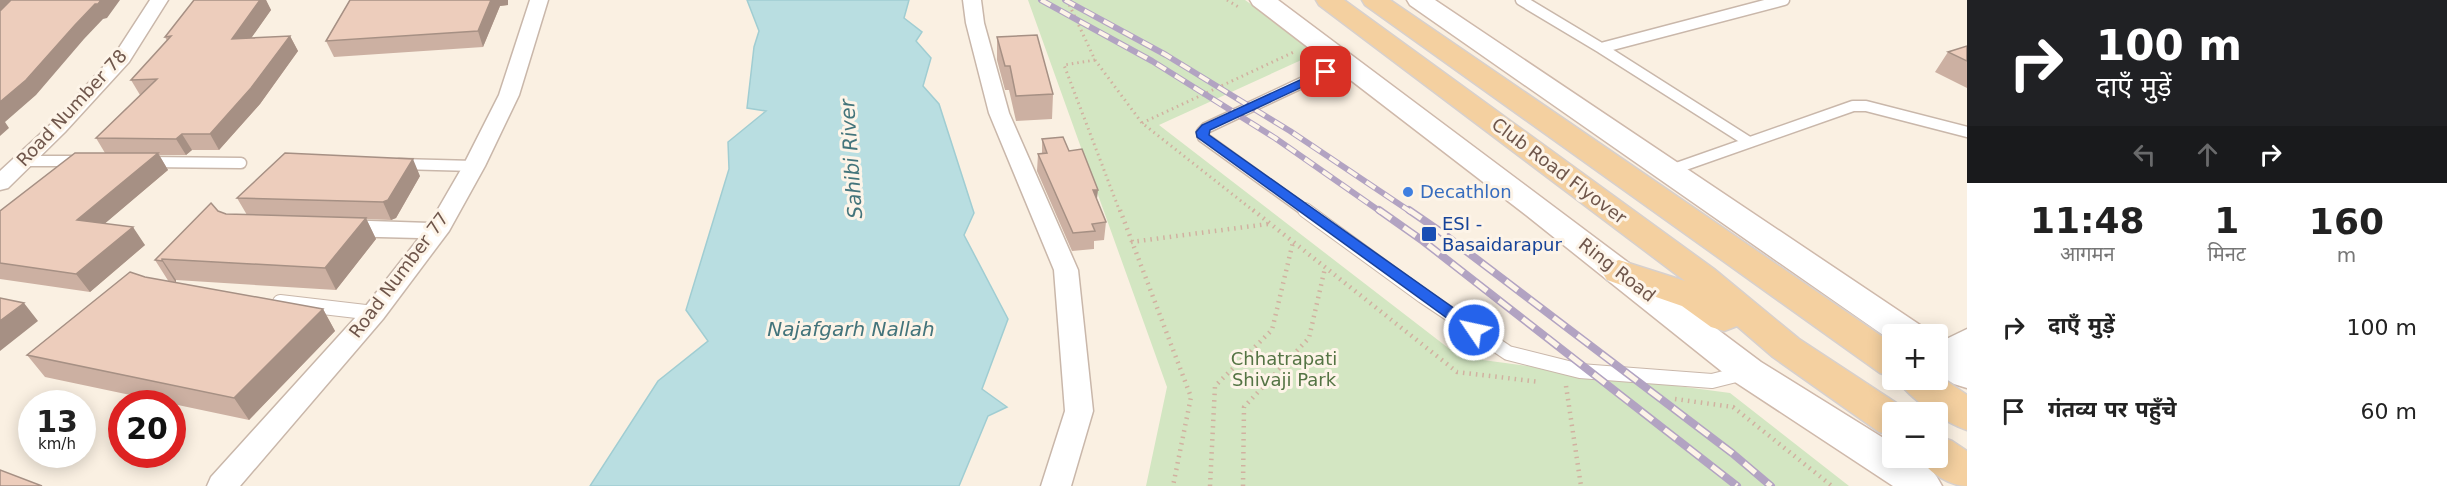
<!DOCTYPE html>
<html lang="hi">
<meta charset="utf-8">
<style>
body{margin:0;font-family:"DejaVu Sans","Noto Sans Devanagari",sans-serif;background:#f6f6f6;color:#222;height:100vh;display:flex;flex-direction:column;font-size:22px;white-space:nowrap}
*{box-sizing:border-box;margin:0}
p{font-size:20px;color:#767676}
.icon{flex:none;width:33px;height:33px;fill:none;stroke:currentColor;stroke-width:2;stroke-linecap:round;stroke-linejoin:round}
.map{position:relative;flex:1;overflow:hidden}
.panel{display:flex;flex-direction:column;background:#fff;width:480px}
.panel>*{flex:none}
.top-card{background:#202124;color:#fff;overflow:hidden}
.tools{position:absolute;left:1882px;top:324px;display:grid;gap:12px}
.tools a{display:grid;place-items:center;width:66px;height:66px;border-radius:6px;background:#fff;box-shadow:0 3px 15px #0003;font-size:30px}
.speed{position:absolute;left:18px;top:390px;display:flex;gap:12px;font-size:30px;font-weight:700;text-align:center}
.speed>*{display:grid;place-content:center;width:78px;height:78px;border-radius:50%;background:#fff;box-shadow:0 3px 15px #0003;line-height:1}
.speed small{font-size:15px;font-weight:400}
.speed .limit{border:9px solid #d22;background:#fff;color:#111}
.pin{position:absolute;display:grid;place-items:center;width:51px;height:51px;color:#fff;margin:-26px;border-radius:12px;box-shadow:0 3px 9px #0006}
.me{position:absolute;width:66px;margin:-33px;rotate:304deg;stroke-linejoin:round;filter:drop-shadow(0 0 4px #0008)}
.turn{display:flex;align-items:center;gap:21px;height:126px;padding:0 30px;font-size:27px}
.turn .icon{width:78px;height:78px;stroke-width:2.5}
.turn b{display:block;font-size:42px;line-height:51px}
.lanes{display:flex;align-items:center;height:57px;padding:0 30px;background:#0003;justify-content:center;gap:30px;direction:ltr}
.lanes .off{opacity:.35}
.eta{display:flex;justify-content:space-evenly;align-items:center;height:102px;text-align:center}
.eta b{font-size:36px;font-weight:700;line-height:42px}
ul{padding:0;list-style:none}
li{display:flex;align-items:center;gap:18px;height:84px;padding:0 30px}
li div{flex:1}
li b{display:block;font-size:22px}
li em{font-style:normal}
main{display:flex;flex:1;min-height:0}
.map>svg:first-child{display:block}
.green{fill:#d3e6c2}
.water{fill:#b9dee1;stroke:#a0cdd2;stroke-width:1.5}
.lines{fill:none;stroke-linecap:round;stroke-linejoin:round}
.service-far1-casing{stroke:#c9b7aa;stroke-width:13}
.service-casing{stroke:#c9b7aa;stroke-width:16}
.minor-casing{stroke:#c9b7aa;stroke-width:3}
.tertiary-casing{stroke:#c9b7aa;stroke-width:3}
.secondary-casing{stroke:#cfb9ab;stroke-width:3}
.primary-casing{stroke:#d7d0cd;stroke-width:3}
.path-far1{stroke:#d1b1a0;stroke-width:3;stroke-dasharray:1.5 4;stroke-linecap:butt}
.path{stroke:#d1b1a0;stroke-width:4.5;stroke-dasharray:1.5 5;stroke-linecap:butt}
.service-far1{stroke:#fff;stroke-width:10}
.service{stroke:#fff;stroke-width:14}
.minor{fill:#fff;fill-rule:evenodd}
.tertiary{fill:#fff;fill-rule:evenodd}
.secondary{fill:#fff;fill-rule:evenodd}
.primary{fill:#f4d0a0;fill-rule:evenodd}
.rail-far1-casing{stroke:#b2a3c2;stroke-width:6}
.rail-casing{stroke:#b2a3c2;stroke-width:8}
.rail-far1{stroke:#fdf4e8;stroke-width:4;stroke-dasharray:11;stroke-linecap:butt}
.rail{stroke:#fdf4e8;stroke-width:5;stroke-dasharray:15;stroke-linecap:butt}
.wall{fill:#ccb0a2}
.shaded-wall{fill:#a69084}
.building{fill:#edcdbc;stroke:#a69084;stroke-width:1.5}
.route{fill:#2563eb;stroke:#184099;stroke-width:1.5}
.shop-dot{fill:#3f7fe0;stroke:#fdf4e8;stroke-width:2}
.transit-dot{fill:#1a4fb4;stroke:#fdf4e8;stroke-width:2}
.labels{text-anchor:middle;stroke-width:6;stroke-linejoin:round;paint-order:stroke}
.street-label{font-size:18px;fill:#6f564b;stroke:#fdf4e8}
.shop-label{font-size:18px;fill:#366cbe;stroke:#fdf4e8;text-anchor:start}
.transit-label{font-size:18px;fill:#164399;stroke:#fdf4e8;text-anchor:start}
.park-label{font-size:18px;fill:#547444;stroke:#fdf4e8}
.water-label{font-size:20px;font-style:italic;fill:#43747b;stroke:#fdf4e8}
</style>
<main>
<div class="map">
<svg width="1967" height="486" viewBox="0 0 1967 486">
<rect width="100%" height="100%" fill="#faf0e2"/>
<path class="green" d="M 1028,0 L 1245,0 L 1319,52 L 1159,125 L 1460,357 L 1730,393 L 1849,486 L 1146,486 L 1167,387 Z"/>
<path class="water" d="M 747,0 L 909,0 L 904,18 L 922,32 L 916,41 L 931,58 L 923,86 L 939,104 L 974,213 L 964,235 L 1008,319 L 982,389 L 1007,407 L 988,416 L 959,486 L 590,486 L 658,381 L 708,341 L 686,310 L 729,169 L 728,142 L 766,111 L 747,108 L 754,47 L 759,31 Z"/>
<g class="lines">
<defs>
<path id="service-far1" d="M 1521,0 L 1601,48
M 1749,142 L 1601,48 L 1784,0
M 24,161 L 79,161
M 148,162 L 241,163
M 399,164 L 474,166
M 1668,171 L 1853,106 L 1866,106 L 1967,132
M 1307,212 L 1203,137 L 1202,132 L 1206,128 L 1346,62"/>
<path id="service" d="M 1305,210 L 1423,296 L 1508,353 L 1580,371 L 1712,381 L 1744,373
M 280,302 L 374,313"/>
<path id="minor" d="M 150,0 L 168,0 L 129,62 L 65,132 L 8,188 L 0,190 L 0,171 L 51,124 L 115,54 Z
M 530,0 L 548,0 L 519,95 L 485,166 L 449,231 L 383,319 L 240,486 L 207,486 L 211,477 L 365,307 L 419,238 L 340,236 L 332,233 L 328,228 L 332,223 L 340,220 L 430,223 L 463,166 L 499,95 Z
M 963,0 L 981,0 L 984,23 L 1009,113 L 1078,270 L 1093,411 L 1071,486 L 1041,486 L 1065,411 L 1054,270 L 989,113 L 966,23 Z"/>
<path id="tertiary" d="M 1967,329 L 1967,357 L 1952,366 L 1938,369 L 1938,343 Z"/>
<path id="secondary" d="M 1250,0 L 1278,0 L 1761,362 L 1893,444 L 1893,458 C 1919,458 1929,461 1942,486 L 1893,486 L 1735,382 L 1526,215 L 1253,5 Z
M 1407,0 L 1435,0 L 1920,325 L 1925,334 L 1893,334 L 1893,342 L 1410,5 Z
M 1938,342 L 1951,346 L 1967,356 L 1967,388 L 1954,384 L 1938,374 Z"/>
<path id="primary" d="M 1316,0 L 1344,0 L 1714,269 L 1799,339 L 1907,410 L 1908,412 L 1893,412 L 1893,436 L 1879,432 L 1773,357 L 1737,326 L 1724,331 L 1711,327 L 1682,306 L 1607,280 L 1602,272 L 1607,264 L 1619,260 L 1685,281 L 1319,5 Z
M 1362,0 L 1390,0 L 1893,344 L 1893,377 L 1880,373 L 1365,5 Z
M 1938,375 L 1967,395 L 1967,430 C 1948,424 1908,398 1898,380 L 1938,380 Z
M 1938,436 L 1952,441 L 1967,451 L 1967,486 C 1951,486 1928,473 1921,458 L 1938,458 Z"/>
</defs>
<use href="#service-far1" class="service-far1-casing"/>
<use href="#service" class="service-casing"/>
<use href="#minor" class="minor-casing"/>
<use href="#tertiary" class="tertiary-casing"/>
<use href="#secondary" class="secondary-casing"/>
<use href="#primary" class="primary-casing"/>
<path class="path-far1" d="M 1067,0 L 1095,60 L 1142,123 L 1255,212
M 1227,0 L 1240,8
M 1095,60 L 1064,65 L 1120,212
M 1142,123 L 1296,51"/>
<path class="path" d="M 1120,210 L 1191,397 L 1173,486
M 1253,210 L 1457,372 L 1540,382
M 1131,242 L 1268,224
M 1566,386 L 1581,486
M 1675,399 L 1733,407 L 1832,486
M 1210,486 L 1215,386 L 1272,330 L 1293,242
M 1243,486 L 1244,407 L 1309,338 L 1325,268"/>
<use href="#service-far1" class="service-far1"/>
<use href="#service" class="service"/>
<use href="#minor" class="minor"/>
<use href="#tertiary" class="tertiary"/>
<use href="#secondary" class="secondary"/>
<use href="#primary" class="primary"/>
<defs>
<path id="rail-far1" d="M 1041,0 L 1152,61 L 1275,138 L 1381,212
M 1065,0 L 1166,55 L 1290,131 L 1411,212"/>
<path id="rail" d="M 1379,210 L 1423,241 L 1737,486
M 1409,210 L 1441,232 L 1732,453 L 1771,486"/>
</defs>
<use href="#rail-far1" class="rail-far1-casing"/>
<use href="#rail" class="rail-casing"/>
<use href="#rail-far1" class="rail-far1"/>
<use href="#rail" class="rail"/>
</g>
<path class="wall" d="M 194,0 L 266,0 L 271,10 L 251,38 L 290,36 L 298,51 L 260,104 L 219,150 L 192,150 L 186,155 L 159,155 L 168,170 L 105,223 L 145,245 L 90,292 L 0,279 L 0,211 L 105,153 L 96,138 L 140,95 L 131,80 L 167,41 L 165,37 Z
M 350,0 L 508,5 L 500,6 L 483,47 L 334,57 L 326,41 Z
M 997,37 L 1053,94 L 1052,119 L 1016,121 L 1009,90 L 1005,90 L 997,60 Z
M 1967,46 L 1967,88 L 1935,72 L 1948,52 Z
M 1042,139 L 1069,151 L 1097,200 L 1106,222 L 1104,240 L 1094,241 L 1094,249 L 1072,251 L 1037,171 L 1038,154 L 1042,154 Z
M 420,176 L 396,218 L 391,220 L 366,219 L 376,239 L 336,290 L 176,280 L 176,283 L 323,309 L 335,331 L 249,420 L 45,377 L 27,355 L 145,277 L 169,282 L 155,260 L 218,211 L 226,214 L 247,215 L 237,198 Z"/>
<path class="shaded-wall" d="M 0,0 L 13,0 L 0,14 Z
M 101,0 L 120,0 L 107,18 L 103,19 L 84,39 L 36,95 L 5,122 L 9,128 L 0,136 L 0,102 L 95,4 Z
M 260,0 L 266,0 L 271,10 L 240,54 L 232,39 Z
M 491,0 L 508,0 L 508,5 L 500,6 L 483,47 L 478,31 Z
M 290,36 L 298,51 L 260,104 L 219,150 L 210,134 Z
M 182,134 L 192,150 L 186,155 L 176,139 Z
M 158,153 L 168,170 L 89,237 L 77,220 Z
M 413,159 L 420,176 L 396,218 L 391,220 L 383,202 Z
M 1093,190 L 1098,190 L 1096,207 Z
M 366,218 L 376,239 L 336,290 L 325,268 Z
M 133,227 L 145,245 L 90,292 L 76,274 Z
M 162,259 L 176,280 L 176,283 L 162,261 Z
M 24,303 L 38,321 L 0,351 L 0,321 Z
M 323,309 L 335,331 L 249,420 L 234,398 Z"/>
<path class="building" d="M 11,0 L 101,0 L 98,4 L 95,4 L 75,25 L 26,80 L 0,102 L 0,11 Z
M 194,0 L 260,0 L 232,39 L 290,36 L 251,88 L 210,134 L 182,134 L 176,139 L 96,138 L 157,79 L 131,80 L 171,36 L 165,37 Z
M 350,0 L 491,0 L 478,31 L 326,41 Z
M 1037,35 L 1053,94 L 1016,96 L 1010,66 L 1005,66 L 997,37 Z
M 1967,46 L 1967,61 L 1948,52 Z
M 1063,137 L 1069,151 L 1082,149 L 1098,190 L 1093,190 L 1106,222 L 1092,224 L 1095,231 L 1073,233 L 1038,154 L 1047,153 L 1042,139 Z
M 75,153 L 158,153 L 77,220 L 133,227 L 76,274 L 0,263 L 0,211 Z
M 285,153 L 413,159 L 388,200 L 383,202 L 237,198 Z
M 211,203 L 218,211 L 226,214 L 366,218 L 325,268 L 162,259 L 162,261 L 155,260 Z
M 130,272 L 145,277 L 323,309 L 234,398 L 27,355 Z
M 0,298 L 24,303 L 0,321 Z
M 0,470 L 42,486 L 0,486 Z"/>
<path class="route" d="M 1326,68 L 1330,69 L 1330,74 L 1210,130 L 1209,135 L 1479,326 L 1482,330 L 1479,334 L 1469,334 L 1197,137 L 1196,132 L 1202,125 Z"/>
<circle class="shop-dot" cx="1408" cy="192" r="6"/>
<rect class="transit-dot" x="1421" y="226" width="16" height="16" rx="3"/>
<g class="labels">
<g class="street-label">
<text transform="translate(72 108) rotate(-47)" y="6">Road Number 78</text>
<text transform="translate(1559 171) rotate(37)" y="6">Club Road Flyover</text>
<text transform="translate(1617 270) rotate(38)" y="6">Ring Road</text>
<text transform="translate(399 275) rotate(-53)" y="6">Road Number 77</text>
</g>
<g class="shop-label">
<text x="1420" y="198">Decathlon</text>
</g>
<g class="transit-label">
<text x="1442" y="230">ESI -<tspan x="1442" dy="21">Basaidarapur</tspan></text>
</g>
<g class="park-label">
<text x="1284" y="365">Chhatrapati<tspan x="1284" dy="21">Shivaji Park</tspan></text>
</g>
<g class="water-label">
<text transform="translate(851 159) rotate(-94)" y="7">Sahibi River</text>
<text x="851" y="336">Najafgarh Nallah</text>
</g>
</g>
</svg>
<div class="tools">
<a>+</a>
<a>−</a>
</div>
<div class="speed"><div>13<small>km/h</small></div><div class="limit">20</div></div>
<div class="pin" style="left:1326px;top:72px;background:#d93025"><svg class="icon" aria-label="arrive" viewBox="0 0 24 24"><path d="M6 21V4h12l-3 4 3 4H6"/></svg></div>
<svg class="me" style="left:1474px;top:330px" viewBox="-20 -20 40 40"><circle r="17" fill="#2563eb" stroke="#fff" stroke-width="3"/><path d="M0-11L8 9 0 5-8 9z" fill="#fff"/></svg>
</div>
<section class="panel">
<div class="top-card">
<div class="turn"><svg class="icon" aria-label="right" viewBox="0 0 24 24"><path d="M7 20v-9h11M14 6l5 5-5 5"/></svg><div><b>100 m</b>दाएँ मुड़ें</div></div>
<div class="lanes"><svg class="icon off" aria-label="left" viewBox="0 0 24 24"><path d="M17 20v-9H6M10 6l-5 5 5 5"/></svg><svg class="icon off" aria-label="ahead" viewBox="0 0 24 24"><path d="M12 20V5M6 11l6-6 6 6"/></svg><svg class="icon" aria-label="right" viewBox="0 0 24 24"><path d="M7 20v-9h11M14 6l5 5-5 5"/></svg></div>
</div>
<div class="eta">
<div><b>11:48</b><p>आगमन</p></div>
<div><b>1</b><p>मिनट</p></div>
<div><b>160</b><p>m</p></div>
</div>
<ul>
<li><svg class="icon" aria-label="right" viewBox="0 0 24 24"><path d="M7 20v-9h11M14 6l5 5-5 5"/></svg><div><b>दाएँ मुड़ें</b></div><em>100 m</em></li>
<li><svg class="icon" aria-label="arrive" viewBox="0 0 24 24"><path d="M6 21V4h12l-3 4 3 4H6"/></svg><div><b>गंतव्य पर पहुँचे</b></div><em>60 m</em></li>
</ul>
</section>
</main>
